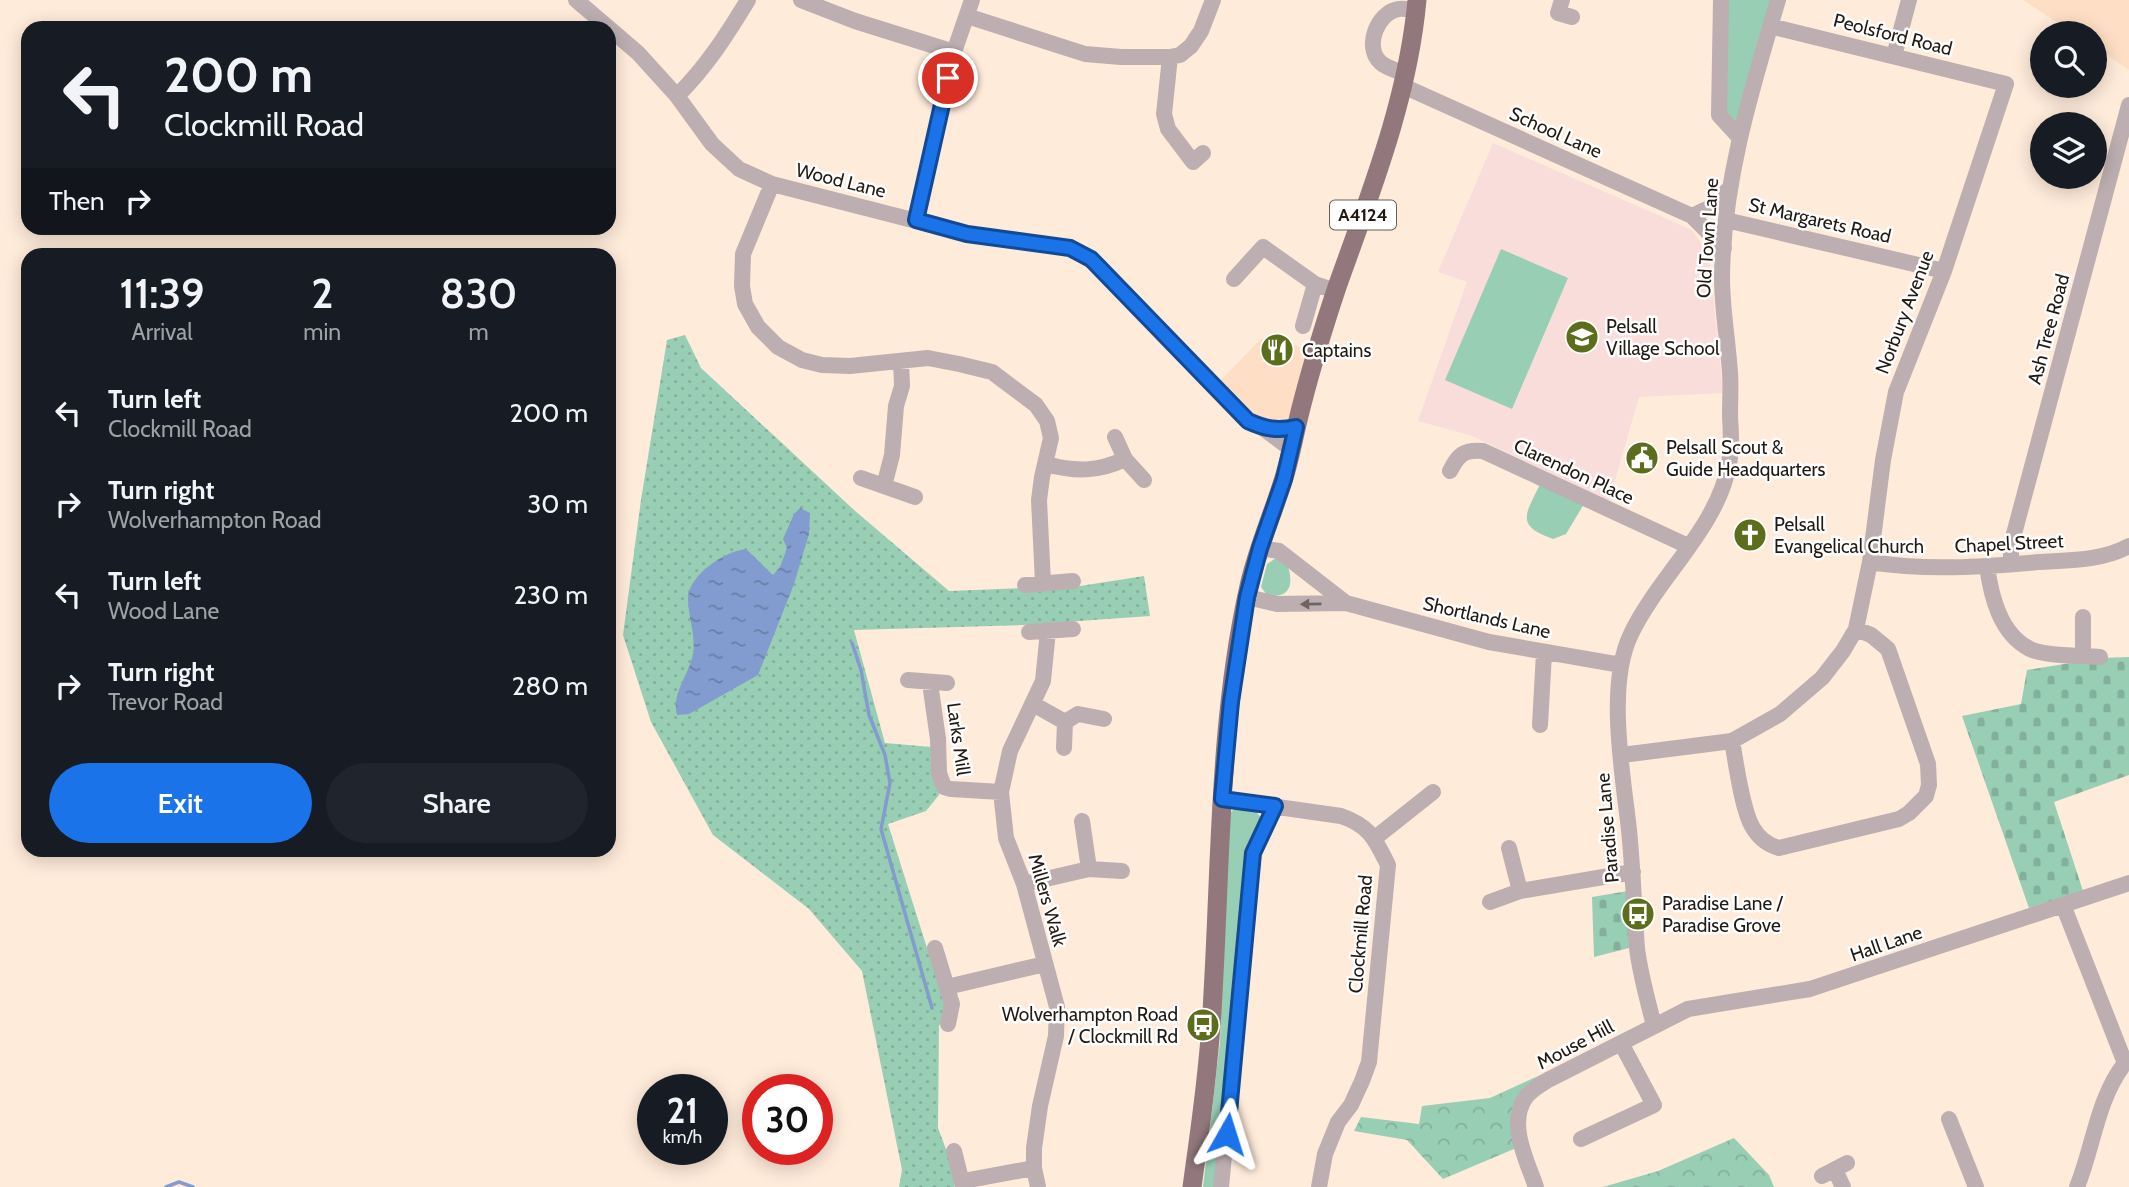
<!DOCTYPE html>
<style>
body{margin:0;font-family:Cabin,sans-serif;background:#20242c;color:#f1f3f6;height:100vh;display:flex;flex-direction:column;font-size:26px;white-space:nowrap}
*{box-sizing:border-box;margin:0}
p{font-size:23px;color:#9ea1a6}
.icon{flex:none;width:38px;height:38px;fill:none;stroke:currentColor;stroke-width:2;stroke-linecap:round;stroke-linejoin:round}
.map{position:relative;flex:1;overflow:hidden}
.side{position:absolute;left:21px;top:248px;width:595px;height:609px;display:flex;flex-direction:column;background:#171b24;border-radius:21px;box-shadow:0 4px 18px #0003}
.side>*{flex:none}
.banner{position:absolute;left:21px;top:21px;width:595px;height:214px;border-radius:21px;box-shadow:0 4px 18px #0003;background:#171b24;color:#f1f3f6;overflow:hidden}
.controls{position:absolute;left:2030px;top:21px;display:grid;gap:14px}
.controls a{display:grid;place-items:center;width:77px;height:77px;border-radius:50%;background:#171b24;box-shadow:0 4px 18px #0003;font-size:35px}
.speed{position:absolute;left:637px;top:1074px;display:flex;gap:14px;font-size:35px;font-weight:700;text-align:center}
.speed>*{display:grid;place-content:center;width:91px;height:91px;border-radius:50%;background:#171b24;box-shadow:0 4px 18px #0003;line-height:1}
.speed small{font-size:18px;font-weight:400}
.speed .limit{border:10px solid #d22;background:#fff;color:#111}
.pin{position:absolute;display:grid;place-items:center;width:60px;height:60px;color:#fff;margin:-30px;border:4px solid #fff;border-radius:50%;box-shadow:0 2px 7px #0007}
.me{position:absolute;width:77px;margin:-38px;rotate:6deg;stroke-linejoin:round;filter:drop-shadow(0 0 5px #0008)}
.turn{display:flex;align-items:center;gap:24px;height:147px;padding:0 28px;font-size:32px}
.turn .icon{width:91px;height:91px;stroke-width:2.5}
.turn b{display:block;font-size:49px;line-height:60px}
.then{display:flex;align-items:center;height:66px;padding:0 28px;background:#0003;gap:14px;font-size:26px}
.eta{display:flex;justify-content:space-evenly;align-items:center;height:119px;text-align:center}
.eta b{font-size:42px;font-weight:600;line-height:49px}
.action{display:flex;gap:14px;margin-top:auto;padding:14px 28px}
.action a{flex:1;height:80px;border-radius:42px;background:#1a73e8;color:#fff;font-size:28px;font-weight:600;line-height:80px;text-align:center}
.action a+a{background:#20242c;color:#f1f3f6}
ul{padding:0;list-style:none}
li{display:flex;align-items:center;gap:21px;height:91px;padding:0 28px}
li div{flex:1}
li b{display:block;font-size:26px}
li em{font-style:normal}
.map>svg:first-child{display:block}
.built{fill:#fedec4}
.education{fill:#f8dddb}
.grass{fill:#98ceb4}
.forest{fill:url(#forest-crowns)}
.cemetery{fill:url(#cemetery-stones)}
.park{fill:url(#park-dots)}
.water{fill:url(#water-ripples)}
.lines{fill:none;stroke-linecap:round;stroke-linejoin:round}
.stream{stroke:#829ccf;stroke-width:3.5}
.minor{stroke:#bdaeb1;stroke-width:16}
.major{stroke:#92787d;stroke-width:19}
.oneway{fill:#706462}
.route-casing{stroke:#114b97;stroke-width:18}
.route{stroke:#1a73e8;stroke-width:12}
.labels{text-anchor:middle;stroke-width:5;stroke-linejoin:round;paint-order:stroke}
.shield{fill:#fff;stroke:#645f59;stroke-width:2}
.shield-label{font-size:18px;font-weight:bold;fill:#221a12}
.street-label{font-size:19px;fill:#221a12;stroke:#fff}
.poi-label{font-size:19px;fill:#221a12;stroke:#fff;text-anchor:start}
</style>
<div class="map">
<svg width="2129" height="1187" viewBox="0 0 2129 1187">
<defs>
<pattern id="forest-crowns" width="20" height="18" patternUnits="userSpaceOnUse" patternTransform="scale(1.75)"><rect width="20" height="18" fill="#98ceb4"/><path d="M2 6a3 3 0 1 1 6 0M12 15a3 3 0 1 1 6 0" fill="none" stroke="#83b09a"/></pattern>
<pattern id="cemetery-stones" width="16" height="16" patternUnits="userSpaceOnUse" patternTransform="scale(1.75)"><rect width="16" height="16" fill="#98ceb4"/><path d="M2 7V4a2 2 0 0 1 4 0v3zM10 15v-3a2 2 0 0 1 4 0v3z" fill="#83b09a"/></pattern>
<pattern id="park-dots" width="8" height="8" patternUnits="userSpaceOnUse" patternTransform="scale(1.75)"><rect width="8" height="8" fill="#98ceb4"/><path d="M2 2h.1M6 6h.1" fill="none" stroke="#83b09a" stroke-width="1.8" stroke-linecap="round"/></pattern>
<pattern id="water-ripples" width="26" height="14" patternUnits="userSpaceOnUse" patternTransform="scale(1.75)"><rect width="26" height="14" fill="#829ccf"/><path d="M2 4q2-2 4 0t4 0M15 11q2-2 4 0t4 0" fill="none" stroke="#6a7ea7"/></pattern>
</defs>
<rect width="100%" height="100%" fill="#ffebda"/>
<path class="built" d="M 2023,0 L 2129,0 L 2129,70 L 2095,47 L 2095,33 L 2073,33 Z
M 1261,339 L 1310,349 L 1290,421 L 1283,427 L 1271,426 L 1248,416 L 1218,383 Z"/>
<path class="education" d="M 1493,143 L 1692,230 L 1709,256 L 1723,393 L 1639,397 L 1609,501 L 1472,436 L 1418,421 L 1467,282 L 1438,272 Z"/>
<path class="grass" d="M 1724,0 L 1773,0 L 1742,111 L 1735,124 L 1728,121 L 1723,78 Z
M 1501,249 L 1568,278 L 1512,409 L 1445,380 Z
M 1541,482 L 1584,504 L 1566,534 L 1553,539 C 1513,525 1527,513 1541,482 Z
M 1276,558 L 1286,561 C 1294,580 1293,600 1267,595 L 1261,587 L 1267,564 Z
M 1237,807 L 1252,808 L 1262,818 L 1219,1187 L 1203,1187 L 1220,1042 L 1227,823 L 1231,812 Z"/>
<path class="forest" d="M 1564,1064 L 1525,1091 L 1521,1146 L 1443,1179 L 1407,1140 L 1354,1131 L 1361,1117 L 1419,1124 L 1422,1106 L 1490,1098 Z
M 1734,1138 L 1769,1175 L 1774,1187 L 1603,1187 L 1658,1171 Z"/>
<path class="cemetery" d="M 2129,657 L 2129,775 L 2054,802 L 2083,891 L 2029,908 L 1962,716 L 2021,704 L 2027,670 L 2101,658 Z
M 1628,891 L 1633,947 L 1594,957 L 1592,897 Z"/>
<path class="park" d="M 685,335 L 701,368 L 854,510 L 949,591 L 1080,586 L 1144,576 L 1150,616 L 1023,625 L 854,630 L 885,743 L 931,747 L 939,795 L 926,811 L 888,824 L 949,1018 L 939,1025 L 938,1128 L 955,1173 L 954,1187 L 899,1187 L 902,1170 L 862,971 L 809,909 L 713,835 L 651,722 L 623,635 L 641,500 L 667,340 Z"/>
<path class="water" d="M 800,508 L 810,513 L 809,534 L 794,584 L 758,675 L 689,714 L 677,715 C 671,693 690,674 693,653 C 696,636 688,616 688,599 C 688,575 725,551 746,549 L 773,575 L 780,567 L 787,548 L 783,539 L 794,514 Z"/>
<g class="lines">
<path class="stream" d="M 852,643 L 861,670 L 869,715 L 885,755 L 890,783 L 881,829 L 932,1008
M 166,1187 L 179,1182 L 193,1187"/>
<path class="minor" d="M 576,0 L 638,53 L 677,96 L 712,144 L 739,169 L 772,184 L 967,234 L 1070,248 L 1098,265 L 1248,421 L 1263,428 L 1291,449
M 801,0 L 855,21 L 954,52
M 1562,0 L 1558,13 L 1572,17
M 1721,0 L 1719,115 L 1740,138
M 967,16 L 1085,54 L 1121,57 L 1170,57 L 1180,55 L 1191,46 L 1201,31 L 1213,0
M 1770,26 L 2006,84 L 1944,271 L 1896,392 L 1883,460 L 1870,562
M 1894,56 L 1909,0
M 1170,57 L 1164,114 L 1168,129 L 1193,162 L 1203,153
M 1406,74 C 1398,71 1386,68 1380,62 C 1364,47 1377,12 1399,9 C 1404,8 1411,10 1416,10
M 1403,86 L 1692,216 L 1724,248
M 677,96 C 707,66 726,36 748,0
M 772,184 L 743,254 L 742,286 L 745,304 L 758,327 L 778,347 L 802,360 L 822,365 L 850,366 L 928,358 L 959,364 L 992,372 L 1036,405 L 1047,421 L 1051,438 L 1042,477 L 1039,500 L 1043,583
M 1692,216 L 1709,208 L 1730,188
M 916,220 L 954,52 L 972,0
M 1726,220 L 1944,271
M 1234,279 L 1263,247 L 1315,284 L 1336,291
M 1303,326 L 1315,284
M 1115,437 L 1125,459 L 1144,480
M 1046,464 C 1075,472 1098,472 1125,459
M 1450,471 C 1458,455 1464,449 1483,451 L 1688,546
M 861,478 L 915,497
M 884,486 L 892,455 L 896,406 L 902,386 L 901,361
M 1260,548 L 1279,551 L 1346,603
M 2011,564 L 2011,545 L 2129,105
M 1987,566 C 1991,596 2000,634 2030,649 C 2047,657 2082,655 2100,657
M 1025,585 L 1073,581
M 1247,597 L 1277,604 L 1346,603 L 1489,642 L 1621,665
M 1029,632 L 1073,629
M 2083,655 L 2083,617
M 908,680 L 947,683
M 930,683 L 938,739 L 939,773 L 944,787 L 951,789 L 1001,792
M 1033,704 L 1065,722 L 1064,748
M 1065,722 L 1078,714 L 1104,719
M 1540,725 L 1544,653
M 1732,741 C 1736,762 1742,811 1753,828 C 1759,838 1768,845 1779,848 L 1899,819 L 1909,813 L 1926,796 L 1929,785 L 1928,764 L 1888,649 L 1871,635 L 1856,629
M 1622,755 L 1732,741 L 1780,714 L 1822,678 L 1843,651 L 1856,629 L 1870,562 C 1926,571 1982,567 2039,562 C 2070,560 2101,561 2129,546
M 1222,799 L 1341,816 C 1370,826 1375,839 1388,865 L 1369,1062 L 1362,1081 L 1351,1105 L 1338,1122 L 1325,1154 L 1319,1187
M 1082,821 L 1089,869
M 1375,838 L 1433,792
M 1509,848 L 1520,891
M 1024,884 L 1089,869 L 1122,871
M 1490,902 L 1520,891 L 1633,872
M 2063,905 L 2125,1063
M 935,948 L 952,1004 L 948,1024
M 947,987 L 1045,964
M 1654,1026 C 1648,1001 1640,974 1637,948 C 1634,909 1633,869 1629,830 C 1623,775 1606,685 1631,634 C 1658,577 1718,527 1729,464 C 1732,448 1731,432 1730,416 C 1730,402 1731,387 1730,373 C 1728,341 1722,310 1722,277 C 1723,182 1751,91 1778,0
M 1949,1119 L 1976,1187
M 1581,1139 L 1654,1105 L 1621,1043
M 954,1151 L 963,1187
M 1835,1170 L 1843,1187
M 1822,1176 L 1847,1163
M 963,1181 L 1034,1168
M 1038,1187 L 1034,1168 L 1034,1148 L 1040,1106 L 1056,1036 L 1057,1007 L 1024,884 L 1006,838 L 1001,792 L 1010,751 L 1043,681 L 1048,631
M 1221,1187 L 1253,853 L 1275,806
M 1536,1187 C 1527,1161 1507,1123 1526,1097 C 1531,1090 1540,1085 1548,1080 L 1688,1009 L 1810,989 L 2129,883
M 2077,1187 C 2094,1145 2097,1099 2125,1063"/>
<path class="major" d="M 1192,1187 C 1201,1123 1210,1058 1213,993 C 1221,857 1219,719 1249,586 C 1257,550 1272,516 1283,481 C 1291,456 1295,430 1302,404 C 1312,365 1324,326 1337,287 C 1370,194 1408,100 1417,0"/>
</g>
<defs><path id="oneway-solid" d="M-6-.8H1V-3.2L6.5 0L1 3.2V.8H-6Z" transform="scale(1.75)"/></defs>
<use class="oneway" href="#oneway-solid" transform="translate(1311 604) rotate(179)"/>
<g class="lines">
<defs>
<path id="route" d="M 948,78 L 916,220 L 967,234 L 1070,248 L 1091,259 L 1248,421 C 1265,429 1278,431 1296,427 L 1284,479 L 1260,548 L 1247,597 L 1231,702 L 1222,799 L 1275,806 L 1253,853 L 1227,1134"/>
</defs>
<use href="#route" class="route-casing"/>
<use href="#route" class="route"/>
</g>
<defs>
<symbol id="school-disc" viewBox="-11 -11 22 22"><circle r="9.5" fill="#5c6e1c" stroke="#fff"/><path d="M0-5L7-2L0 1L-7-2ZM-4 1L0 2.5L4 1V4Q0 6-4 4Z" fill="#fff"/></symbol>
<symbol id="restaurant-disc" viewBox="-11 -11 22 22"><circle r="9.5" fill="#5c6e1c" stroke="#fff"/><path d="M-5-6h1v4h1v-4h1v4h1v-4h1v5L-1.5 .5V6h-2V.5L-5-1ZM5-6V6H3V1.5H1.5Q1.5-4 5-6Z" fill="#fff"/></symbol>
<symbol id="civic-disc" viewBox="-11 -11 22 22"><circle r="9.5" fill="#5c6e1c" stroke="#fff"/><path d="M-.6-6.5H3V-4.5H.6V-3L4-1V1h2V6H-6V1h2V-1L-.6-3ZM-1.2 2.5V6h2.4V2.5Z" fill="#fff"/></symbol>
<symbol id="church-disc" viewBox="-11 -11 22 22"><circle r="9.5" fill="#5c6e1c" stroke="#fff"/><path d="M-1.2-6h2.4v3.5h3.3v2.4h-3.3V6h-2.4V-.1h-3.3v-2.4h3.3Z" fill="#fff"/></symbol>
<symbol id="bus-disc" viewBox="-11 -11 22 22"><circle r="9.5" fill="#5c6e1c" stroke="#fff"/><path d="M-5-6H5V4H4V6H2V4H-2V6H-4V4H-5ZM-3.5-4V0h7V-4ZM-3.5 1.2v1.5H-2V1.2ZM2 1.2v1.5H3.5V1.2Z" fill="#fff"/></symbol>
</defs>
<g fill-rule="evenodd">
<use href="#school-disc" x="1563" y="318" width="38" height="38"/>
<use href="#restaurant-disc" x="1258" y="331" width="38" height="38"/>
<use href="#civic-disc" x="1623" y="439" width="38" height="38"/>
<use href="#church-disc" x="1731" y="516" width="38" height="38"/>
<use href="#bus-disc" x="1619" y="895" width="38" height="38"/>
<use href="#bus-disc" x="1184" y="1006" width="38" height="38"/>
</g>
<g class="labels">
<rect class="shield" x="1330" y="200.5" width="66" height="29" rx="5"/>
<g class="shield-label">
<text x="1363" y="221">A4124</text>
</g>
<g class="street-label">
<text transform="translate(1893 34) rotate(14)" y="7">Peolsford Road</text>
<text transform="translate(1556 132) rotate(24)" y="7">School Lane</text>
<text transform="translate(841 180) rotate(14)" y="7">Wood Lane</text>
<text transform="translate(1820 220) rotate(13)" y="7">St Margarets Road</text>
<text transform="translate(1707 238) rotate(-86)" y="7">Old Town Lane</text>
<text transform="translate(1904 312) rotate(-69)" y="7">Norbury Avenue</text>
<text transform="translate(2048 329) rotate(-75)" y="7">Ash Tree Road</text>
<text transform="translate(1574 471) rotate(25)" y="7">Clarendon Place</text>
<text transform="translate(2009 543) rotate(-3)" y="7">Chapel Street</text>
<text transform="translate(1487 617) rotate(13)" y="7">Shortlands Lane</text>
<text transform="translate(959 739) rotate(82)" y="7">Larks Mill</text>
<text transform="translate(1607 828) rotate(-95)" y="7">Paradise Lane</text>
<text transform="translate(1048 900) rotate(74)" y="7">Millers Walk</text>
<text transform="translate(1360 934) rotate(-85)" y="7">Clockmill Road</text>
<text transform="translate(1886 943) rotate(-19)" y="7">Hall Lane</text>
<text transform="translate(1575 1044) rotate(-28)" y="7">Mouse Hill</text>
</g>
<g class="poi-label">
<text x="1606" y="333">Pelsall<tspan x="1606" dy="22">Village School</tspan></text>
<text x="1302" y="357">Captains</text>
<text x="1666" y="454">Pelsall Scout &amp;<tspan x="1666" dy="22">Guide Headquarters</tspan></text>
<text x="1774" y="531">Pelsall<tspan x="1774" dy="22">Evangelical Church</tspan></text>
<text x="1662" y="910">Paradise Lane /<tspan x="1662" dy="22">Paradise Grove</tspan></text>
<text x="1178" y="1021" text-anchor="end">Wolverhampton Road<tspan x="1178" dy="22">/ Clockmill Rd</tspan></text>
</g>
</g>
</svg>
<div class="controls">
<a><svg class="icon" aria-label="search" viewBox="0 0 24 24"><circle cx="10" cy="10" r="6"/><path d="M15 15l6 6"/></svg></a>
<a><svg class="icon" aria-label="layers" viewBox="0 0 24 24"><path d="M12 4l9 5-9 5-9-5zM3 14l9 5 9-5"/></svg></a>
</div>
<div class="speed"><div>21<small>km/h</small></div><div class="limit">30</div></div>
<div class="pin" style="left:948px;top:78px;background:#d93025"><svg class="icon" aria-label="arrive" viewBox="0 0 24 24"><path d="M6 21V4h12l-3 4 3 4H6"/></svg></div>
<svg class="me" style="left:1227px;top:1134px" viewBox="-20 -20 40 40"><path d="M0-17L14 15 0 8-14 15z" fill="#1a73e8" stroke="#fff" stroke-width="4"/></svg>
<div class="banner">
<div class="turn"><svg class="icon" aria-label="left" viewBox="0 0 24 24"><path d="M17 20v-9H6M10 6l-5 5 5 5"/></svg><div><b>200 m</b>Clockmill Road</div></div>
<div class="then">Then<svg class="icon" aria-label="right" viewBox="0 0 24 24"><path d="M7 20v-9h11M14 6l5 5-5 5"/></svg></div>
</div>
<section class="side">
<div class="eta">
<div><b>11:39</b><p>Arrival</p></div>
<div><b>2</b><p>min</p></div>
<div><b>830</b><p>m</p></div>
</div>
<ul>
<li><svg class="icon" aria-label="left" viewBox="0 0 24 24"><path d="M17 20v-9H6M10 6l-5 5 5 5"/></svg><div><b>Turn left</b><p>Clockmill Road</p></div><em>200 m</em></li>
<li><svg class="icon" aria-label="right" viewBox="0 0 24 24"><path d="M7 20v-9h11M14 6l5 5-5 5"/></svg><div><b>Turn right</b><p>Wolverhampton Road</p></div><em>30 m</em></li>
<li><svg class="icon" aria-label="left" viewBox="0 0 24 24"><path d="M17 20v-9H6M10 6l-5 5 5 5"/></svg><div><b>Turn left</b><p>Wood Lane</p></div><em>230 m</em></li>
<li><svg class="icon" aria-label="right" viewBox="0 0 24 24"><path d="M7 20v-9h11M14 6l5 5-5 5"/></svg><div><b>Turn right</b><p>Trevor Road</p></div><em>280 m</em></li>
</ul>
<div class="action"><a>Exit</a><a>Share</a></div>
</section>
</div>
